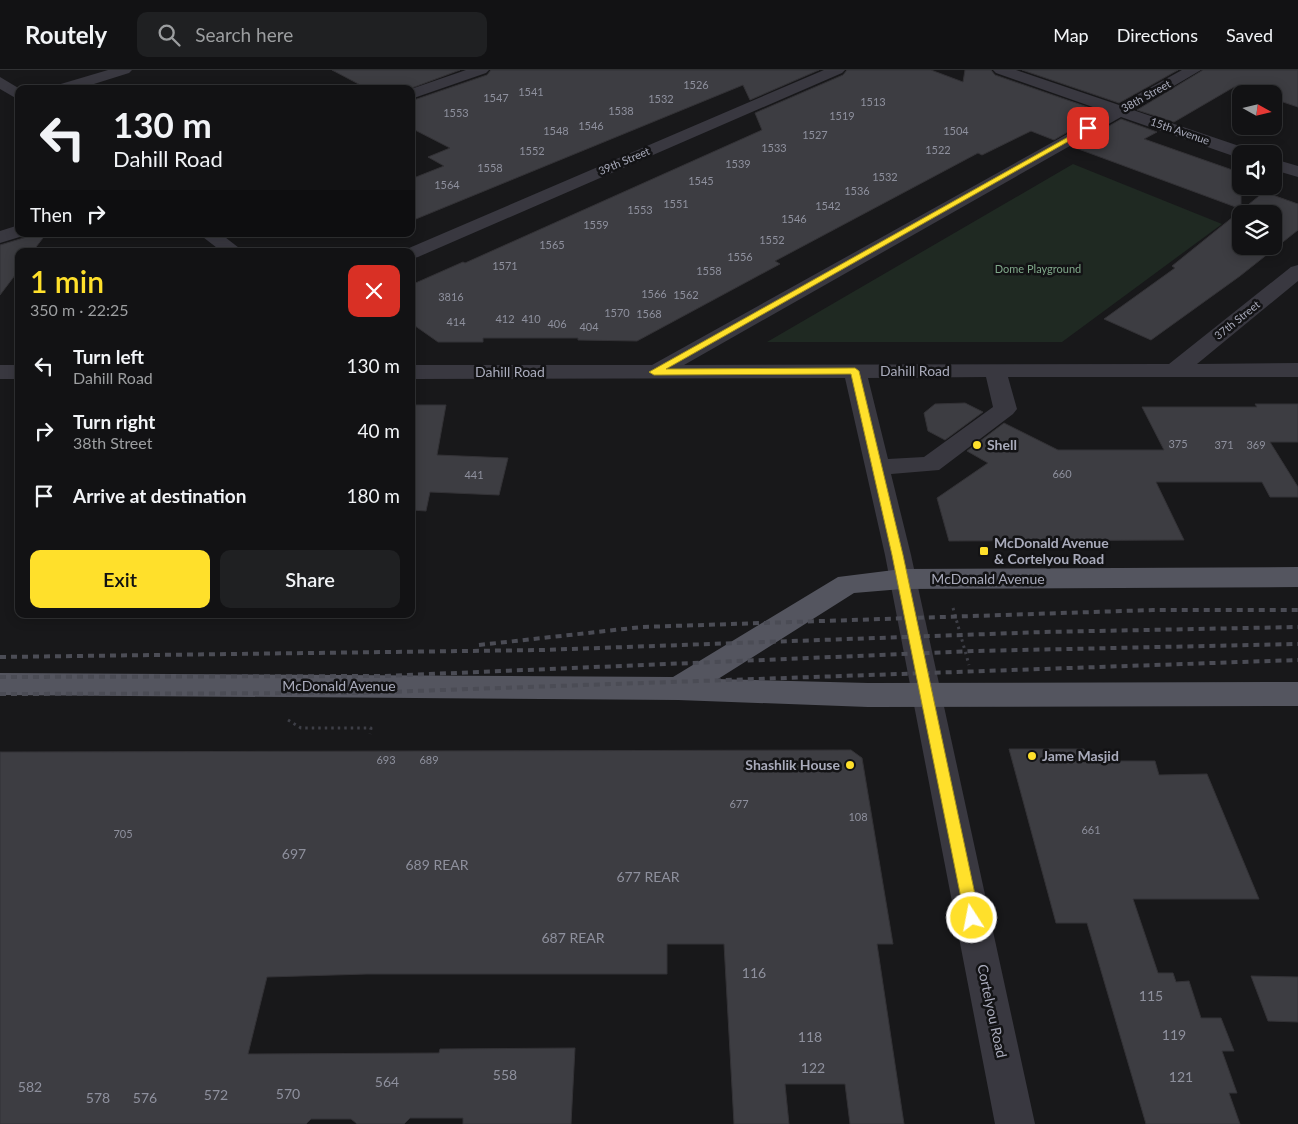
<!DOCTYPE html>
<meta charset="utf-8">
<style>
body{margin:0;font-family:Lato,sans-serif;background:#1f2022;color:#f1f3f6;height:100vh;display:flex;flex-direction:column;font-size:19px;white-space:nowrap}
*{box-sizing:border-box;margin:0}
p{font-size:16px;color:#9c9ea0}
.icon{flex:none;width:28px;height:28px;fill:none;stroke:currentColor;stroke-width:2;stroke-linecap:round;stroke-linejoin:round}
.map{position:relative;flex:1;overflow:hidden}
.sheet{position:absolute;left:15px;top:178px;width:400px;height:370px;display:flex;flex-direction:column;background:#121214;border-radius:10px;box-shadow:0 2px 12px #0003,0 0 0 1px #313234}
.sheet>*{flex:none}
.banner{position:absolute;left:15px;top:15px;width:400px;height:152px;border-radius:10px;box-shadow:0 2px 12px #0003,0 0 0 1px #313234;background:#121214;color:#f1f3f6;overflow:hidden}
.needle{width:32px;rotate:98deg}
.controls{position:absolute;left:1232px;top:15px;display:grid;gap:10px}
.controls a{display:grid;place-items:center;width:50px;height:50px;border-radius:10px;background:#121214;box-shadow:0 2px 12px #0003,0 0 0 1px #313234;font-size:25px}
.pin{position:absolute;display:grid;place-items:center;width:42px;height:42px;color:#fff;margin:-21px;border-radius:10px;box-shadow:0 2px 8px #0006}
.me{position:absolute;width:55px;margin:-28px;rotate:349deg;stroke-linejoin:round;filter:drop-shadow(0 0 4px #0008)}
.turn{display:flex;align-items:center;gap:18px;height:105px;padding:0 15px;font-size:22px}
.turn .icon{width:65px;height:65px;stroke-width:2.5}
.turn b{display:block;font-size:35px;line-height:42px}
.then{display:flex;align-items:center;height:48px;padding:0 15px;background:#0003;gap:10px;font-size:19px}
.round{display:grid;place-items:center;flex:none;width:52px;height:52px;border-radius:10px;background:#1f2022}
.headline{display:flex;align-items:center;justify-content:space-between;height:85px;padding:0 15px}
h1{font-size:30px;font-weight:600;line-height:38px;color:#ffe02b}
.primary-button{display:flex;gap:10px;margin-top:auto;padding:10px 15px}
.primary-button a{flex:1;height:58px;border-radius:10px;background:#ffe02b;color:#111;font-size:20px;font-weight:600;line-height:58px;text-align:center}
.primary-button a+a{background:#1f2022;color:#f1f3f6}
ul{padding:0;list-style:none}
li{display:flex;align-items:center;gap:15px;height:65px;padding:0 15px}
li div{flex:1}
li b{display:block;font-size:19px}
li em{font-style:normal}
header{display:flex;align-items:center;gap:30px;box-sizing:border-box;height:70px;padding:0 25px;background:#121214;border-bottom:1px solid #313234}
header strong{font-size:24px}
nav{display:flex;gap:28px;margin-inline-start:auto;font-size:18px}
.search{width:350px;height:45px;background:#1f2022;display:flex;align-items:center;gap:12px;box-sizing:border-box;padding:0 18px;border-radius:10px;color:#9c9ea0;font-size:19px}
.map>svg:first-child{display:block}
.green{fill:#1f2922}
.building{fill:#3d3d42;stroke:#333236;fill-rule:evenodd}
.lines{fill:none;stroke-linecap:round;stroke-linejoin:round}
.path{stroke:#3e3f47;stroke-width:3;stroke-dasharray:2.5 4;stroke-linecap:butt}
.minor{fill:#393840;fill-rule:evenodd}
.major{fill:#54555f;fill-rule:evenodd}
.rail{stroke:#4b4c55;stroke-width:4;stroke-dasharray:6 5;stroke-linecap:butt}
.route{fill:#ffe02b;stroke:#a6921c}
.poi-dot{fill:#ffe02b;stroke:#131315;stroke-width:2}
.labels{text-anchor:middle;stroke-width:5;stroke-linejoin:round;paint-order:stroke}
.number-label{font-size:11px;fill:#8e909d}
.far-street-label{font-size:11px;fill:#a9abbb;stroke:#131315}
.far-park-label{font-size:11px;fill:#7fa789;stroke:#131315}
.street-label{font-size:14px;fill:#a9abbb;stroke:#131315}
.poi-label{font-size:14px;font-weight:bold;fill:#a9abbb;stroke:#131315;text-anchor:start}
.near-number-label{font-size:14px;fill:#8e909d}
</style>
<header>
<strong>Routely</strong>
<div class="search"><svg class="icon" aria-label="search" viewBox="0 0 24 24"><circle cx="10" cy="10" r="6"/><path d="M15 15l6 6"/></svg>Search here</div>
<nav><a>Map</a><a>Directions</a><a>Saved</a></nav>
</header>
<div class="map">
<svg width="1298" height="1054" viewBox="0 0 1298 1054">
<rect width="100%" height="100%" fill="#18181a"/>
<path class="green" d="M 1073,94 L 1222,154 L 1062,272 L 767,272 Z"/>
<path class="building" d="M 332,0 L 460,0 L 409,19 L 368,19 Z
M 491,0 L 819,0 L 750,30 L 743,15 L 411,151 L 411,109 L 444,96 L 428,87 L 450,78 L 411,58 L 411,31 L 487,5 Z
M 847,0 L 931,0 L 963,12 L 965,0 L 991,0 L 995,5 L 1102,42 L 1054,70 L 1031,61 L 982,85 L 978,83 L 775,191 L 780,194 L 637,271 L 578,270 L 578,268 L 483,268 L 483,272 L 438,272 L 411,253 L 411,215 L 463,192 L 465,193 L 762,60 L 755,43 L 843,5 Z
M 1022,0 L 1178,0 L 1119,33 Z
M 1203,0 L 1298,0 L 1298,37 L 1274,29 L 1274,24 L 1257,24 L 1234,17 L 1174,52 L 1137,40 Z
M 1121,49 L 1157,62 L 1144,69 L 1241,103 L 1241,139 L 1073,77 Z
M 1264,122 L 1298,134 L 1298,160 L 1240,206 L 1151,270 L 1104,249 L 1175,198 L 1172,196 ZM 1241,144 L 1274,144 L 1274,176 L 1241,176 Z
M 27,164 L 46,164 L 33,181 L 19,181 L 19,200 L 0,225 L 0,175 L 27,167 Z
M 965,333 L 983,342 L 945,370 L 928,361 L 924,343 L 935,334 Z
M 1255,334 L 1298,334 L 1298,372 L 1270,372 L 1298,417 L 1298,427 L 1270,427 L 1262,412 L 1156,412 L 1184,470 L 949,471 L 937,428 L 988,393 L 967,381 L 1004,353 L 1058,380 L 1164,380 L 1142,337 L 1257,337 Z
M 411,335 L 446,335 L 437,385 L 508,388 L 499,425 L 430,422 L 426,441 L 411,440 Z
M 1009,679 L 1084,679 L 1088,691 L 1155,691 L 1159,705 L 1207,704 L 1259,829 L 1133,829 L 1158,903 L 1173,903 L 1176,912 L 1189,911 L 1201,948 L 1221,948 L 1234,981 L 1222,981 L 1237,1023 L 1229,1023 L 1240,1054 L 1146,1054 L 1087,853 L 1056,853 Z
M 851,680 L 862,688 L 893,874 L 877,874 L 904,1054 L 850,1054 L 845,1014 L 785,1014 L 789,1054 L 734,1054 L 724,874 L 667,874 L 667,904 L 367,904 L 267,907 L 248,984 L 439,983 L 440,979 L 575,978 L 571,1054 L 463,1054 L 463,1048 L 410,1048 L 404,1054 L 357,1054 L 351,1049 L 311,1049 L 306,1054 L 0,1054 L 0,682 Z
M 1251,906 L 1298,907 L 1298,952 L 1268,951 Z"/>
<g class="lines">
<path class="path" d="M 953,538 L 969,595
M 288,650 L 301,658 L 371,658 L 370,664"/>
<path class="minor" d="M 108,0 L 132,0 L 129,3 L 78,19 L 52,19 L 54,16 Z
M 466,0 L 489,0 L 486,3 L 411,29 L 411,19 Z
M 824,0 L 845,0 L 842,3 L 418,187 L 411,189 L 411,181 L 402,181 Z
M 993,0 L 1016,0 L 1119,35 L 1182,0 L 1201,0 L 1133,40 L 1251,80 L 1253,84 L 1241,84 L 1241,88 L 1239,88 L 1121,47 L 684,295 L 1169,294 L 1291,197 L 1298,195 L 1298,211 L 1197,294 L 1298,293 L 1298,307 L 1008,307 L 1017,339 L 1013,344 L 939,400 L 891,404 L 911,485 L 1035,1054 L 995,1054 L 885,485 L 845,308 L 411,309 L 411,295 L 652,295 L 1107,42 L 996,3 ZM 986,307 L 993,337 L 924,387 L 888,389 L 868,308 Z
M 0,7 L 20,19 L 19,30 L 0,19 Z
M 1274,89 L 1298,96 L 1298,107 L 1274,100 Z
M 19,155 L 19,164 L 26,165 L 0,173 L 0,161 Z
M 199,164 L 221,164 L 243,181 L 221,181 Z
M 0,295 L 19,295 L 19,309 L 0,309 Z"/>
<path class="major" d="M 1298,497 L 1298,517 L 902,519 L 854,523 L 718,609 L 868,613 L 1298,612 L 1298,636 L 868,637 L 678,630 L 0,625 L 0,603 L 673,607 L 838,507 L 902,499 Z"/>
<path class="rail" d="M 479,575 L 642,557 L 1153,540 L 1298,540
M 0,587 L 542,580 L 1044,562 L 1298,557
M 0,607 L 383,606 L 975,581 L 1298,574
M 0,624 L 357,623 L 1298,590"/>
</g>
<path class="route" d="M 1086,57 L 1092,58 L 666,299 L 855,298 L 859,301 L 903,485 L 980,848 L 977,852 L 972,854 L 967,852 L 965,848 L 892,485 L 851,304 L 654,305 L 649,302 Z"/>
<g class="poi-dot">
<circle cx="977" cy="375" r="5"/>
<rect x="979" y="476" width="10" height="10" rx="2.5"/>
<circle cx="1032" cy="686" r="5"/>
<circle cx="850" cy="695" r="5"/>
</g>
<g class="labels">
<g class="number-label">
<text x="696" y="19">1526</text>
<text x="531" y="26">1541</text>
<text x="496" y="32">1547</text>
<text x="661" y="33">1532</text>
<text x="873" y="36">1513</text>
<text x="621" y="45">1538</text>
<text x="456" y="47">1553</text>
<text x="842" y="50">1519</text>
<text x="591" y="60">1546</text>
<text x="556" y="65">1548</text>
<text x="956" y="65">1504</text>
<text x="815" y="69">1527</text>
<text x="774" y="82">1533</text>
<text x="938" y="84">1522</text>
<text x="532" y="85">1552</text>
<text x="738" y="98">1539</text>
<text x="490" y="102">1558</text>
<text x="885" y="111">1532</text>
<text x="701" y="115">1545</text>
<text x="447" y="119">1564</text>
<text x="857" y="125">1536</text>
<text x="676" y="138">1551</text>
<text x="828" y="140">1542</text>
<text x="640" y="144">1553</text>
<text x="794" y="153">1546</text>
<text x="596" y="159">1559</text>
<text x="772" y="174">1552</text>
<text x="552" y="179">1565</text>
<text x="740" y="191">1556</text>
<text x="505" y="200">1571</text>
<text x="709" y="205">1558</text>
<text x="654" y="228">1566</text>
<text x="686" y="229">1562</text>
<text x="451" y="231">3816</text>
<text x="617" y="247">1570</text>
<text x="649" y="248">1568</text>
<text x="505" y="253">412</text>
<text x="531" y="253">410</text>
<text x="456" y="256">414</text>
<text x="557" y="258">406</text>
<text x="589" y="261">404</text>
<text x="1178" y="378">375</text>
<text x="1224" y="379">371</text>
<text x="1256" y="379">369</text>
<text x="1062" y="408">660</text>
<text x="474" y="409">441</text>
<text x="386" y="694">693</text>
<text x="429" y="694">689</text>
<text x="739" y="738">677</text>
<text x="858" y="751">108</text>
<text x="1091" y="764">661</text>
<text x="123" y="768">705</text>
</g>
<g class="far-street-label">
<text transform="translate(1146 26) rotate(-29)" y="4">38th Street</text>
<text transform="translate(1180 61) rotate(19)" y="4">15th Avenue</text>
<text transform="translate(624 91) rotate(-23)" y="4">39th Street</text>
<text transform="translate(1237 250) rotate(-39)" y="4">37th Street</text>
</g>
<g class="far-park-label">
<text x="1038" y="203">Dome Playground</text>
</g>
<g class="street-label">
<text x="915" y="306">Dahill Road</text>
<text x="510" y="307">Dahill Road</text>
<text x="988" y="514">McDonald Avenue</text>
<text x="339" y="621">McDonald Avenue</text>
<text transform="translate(992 941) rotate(78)" y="5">Cortelyou Road</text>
</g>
<g class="poi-label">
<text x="987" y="380">Shell</text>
<text x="994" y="478">McDonald Avenue<tspan x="994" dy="16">&amp; Cortelyou Road</tspan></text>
<text x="1042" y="691">Jame Masjid</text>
<text x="840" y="700" text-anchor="end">Shashlik House</text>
</g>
<g class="near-number-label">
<text x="294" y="789">697</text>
<text x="437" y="800">689 REAR</text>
<text x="648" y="812">677 REAR</text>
<text x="573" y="873">687 REAR</text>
<text x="754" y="908">116</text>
<text x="1151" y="931">115</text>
<text x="1174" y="970">119</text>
<text x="810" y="972">118</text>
<text x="813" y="1003">122</text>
<text x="505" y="1010">558</text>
<text x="1181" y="1012">121</text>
<text x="387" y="1017">564</text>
<text x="30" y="1022">582</text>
<text x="288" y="1029">570</text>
<text x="216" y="1030">572</text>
<text x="98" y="1033">578</text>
<text x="145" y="1033">576</text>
</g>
</g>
</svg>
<div class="controls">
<a><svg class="needle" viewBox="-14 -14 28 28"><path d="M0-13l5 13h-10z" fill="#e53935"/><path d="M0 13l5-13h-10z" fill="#9c9ea0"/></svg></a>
<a><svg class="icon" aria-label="sound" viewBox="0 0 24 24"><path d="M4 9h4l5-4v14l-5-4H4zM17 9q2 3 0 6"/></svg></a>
<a><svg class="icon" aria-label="layers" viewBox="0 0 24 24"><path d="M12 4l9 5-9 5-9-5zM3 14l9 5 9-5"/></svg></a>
</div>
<div class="pin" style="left:1088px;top:58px;background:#d93025"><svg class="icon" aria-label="arrive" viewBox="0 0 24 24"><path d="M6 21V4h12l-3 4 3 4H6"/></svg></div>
<svg class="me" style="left:972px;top:848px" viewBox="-20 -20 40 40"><circle r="17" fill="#ffe02b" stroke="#fff" stroke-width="3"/><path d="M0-11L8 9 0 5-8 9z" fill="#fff"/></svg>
<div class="banner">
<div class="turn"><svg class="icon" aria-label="left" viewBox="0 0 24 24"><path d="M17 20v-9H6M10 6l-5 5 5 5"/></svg><div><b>130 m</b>Dahill Road</div></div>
<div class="then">Then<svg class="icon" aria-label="right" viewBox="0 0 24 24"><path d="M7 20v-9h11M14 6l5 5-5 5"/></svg></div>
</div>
<section class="sheet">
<div class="headline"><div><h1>1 min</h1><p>350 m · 22:25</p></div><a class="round" style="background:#d93025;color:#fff"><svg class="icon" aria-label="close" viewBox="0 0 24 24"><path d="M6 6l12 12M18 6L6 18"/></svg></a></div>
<ul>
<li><svg class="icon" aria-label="left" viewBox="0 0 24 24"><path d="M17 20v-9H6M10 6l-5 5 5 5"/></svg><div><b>Turn left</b><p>Dahill Road</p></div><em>130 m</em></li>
<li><svg class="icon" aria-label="right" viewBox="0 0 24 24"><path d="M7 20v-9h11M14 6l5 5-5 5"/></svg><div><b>Turn right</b><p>38th Street</p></div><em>40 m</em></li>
<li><svg class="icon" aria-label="arrive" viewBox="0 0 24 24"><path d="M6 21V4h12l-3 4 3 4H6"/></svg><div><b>Arrive at destination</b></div><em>180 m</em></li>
</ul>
<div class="primary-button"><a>Exit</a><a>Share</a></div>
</section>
</div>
